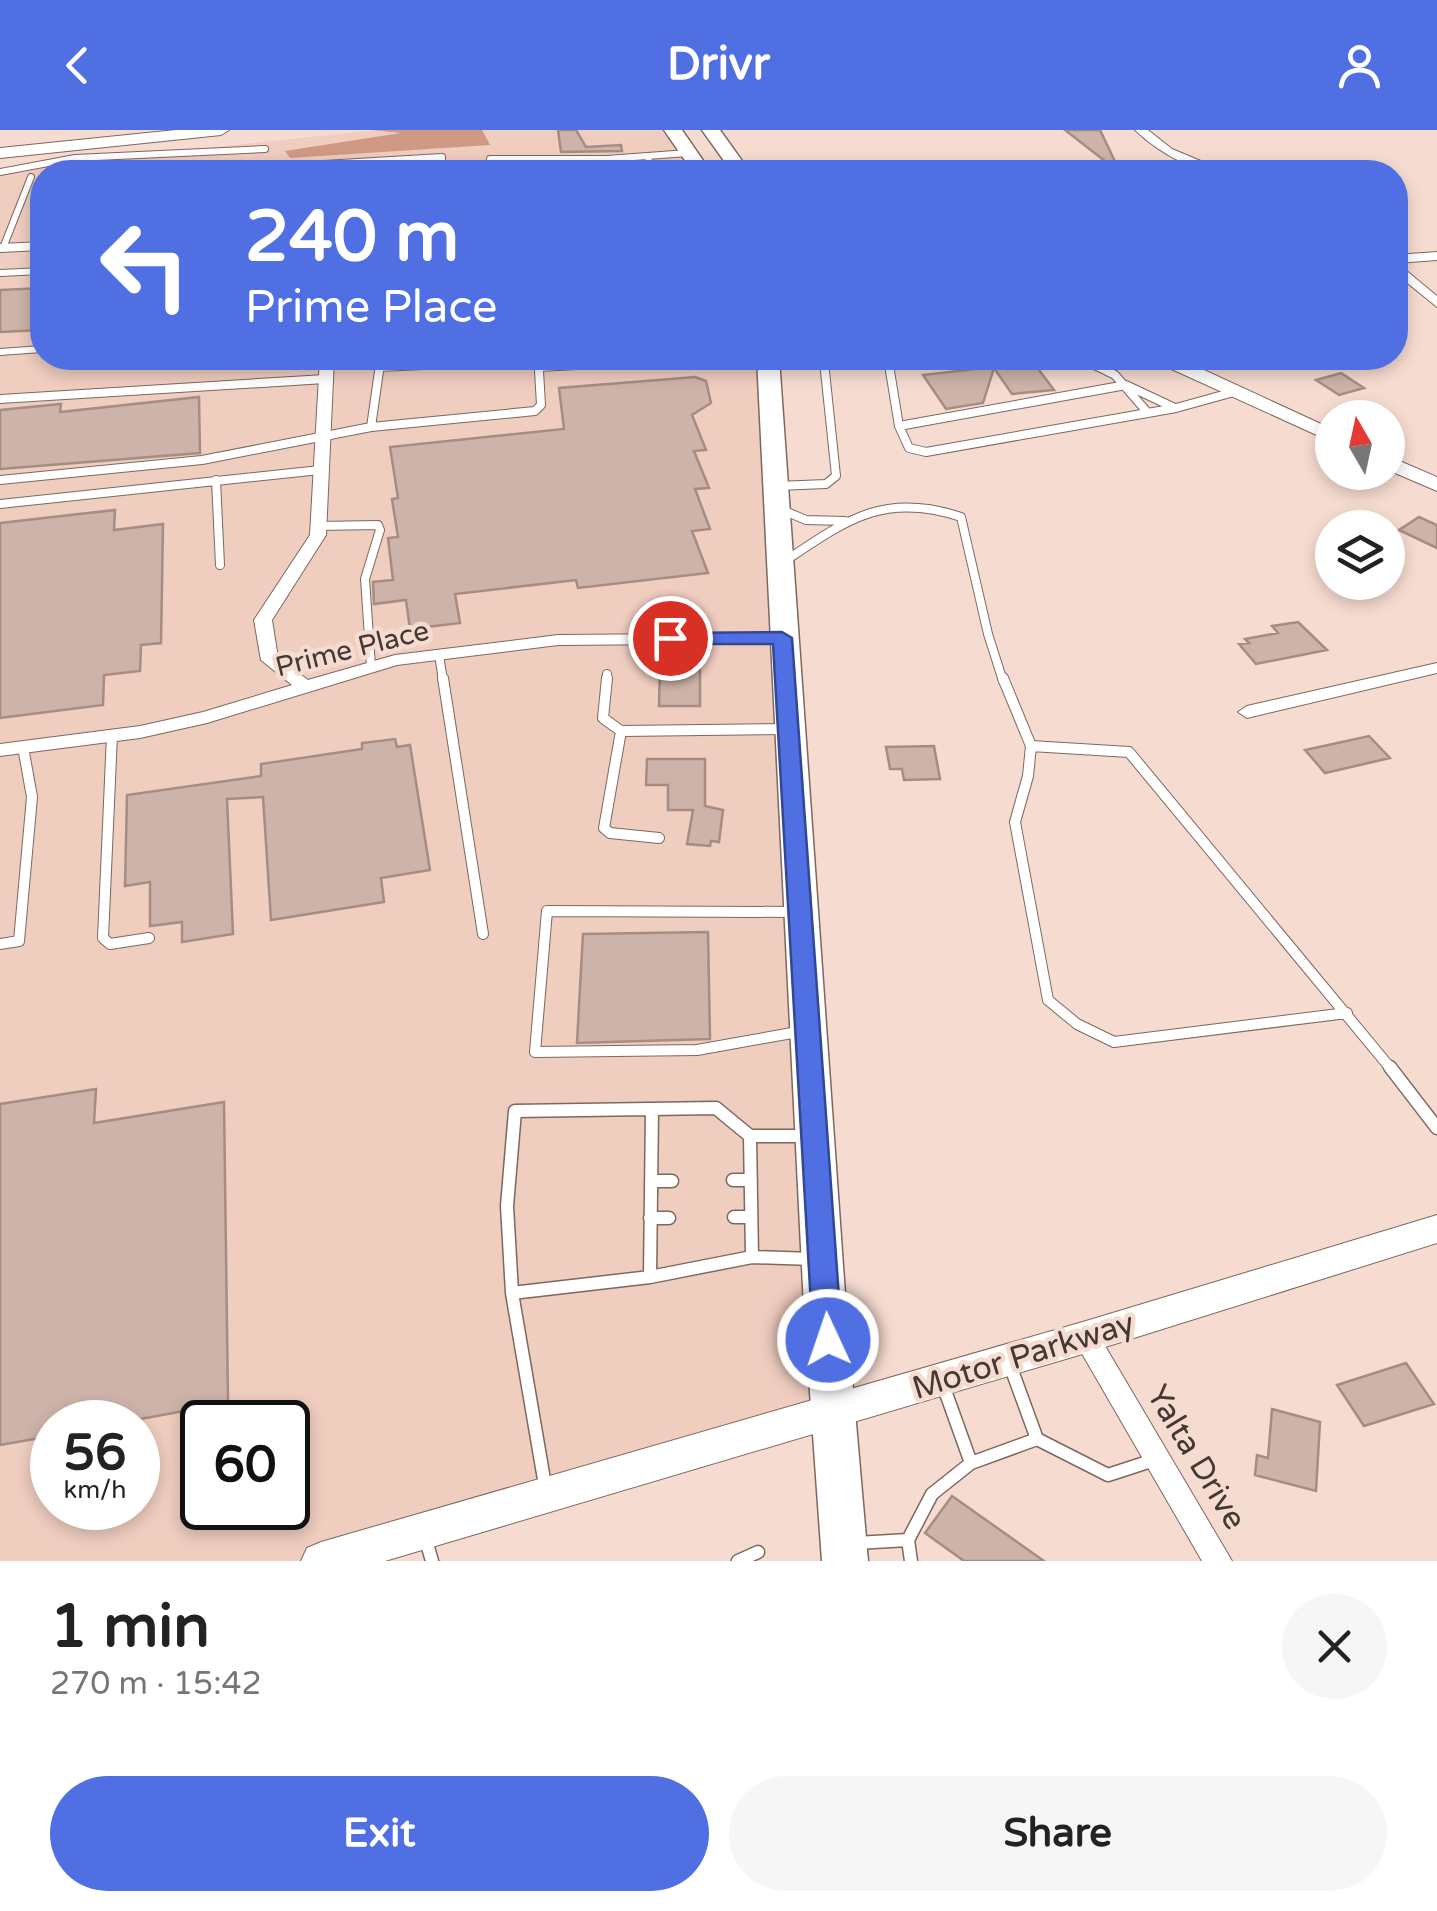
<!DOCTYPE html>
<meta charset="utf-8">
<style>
body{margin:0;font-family:"Varela Round",sans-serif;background:#f6f6f6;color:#222;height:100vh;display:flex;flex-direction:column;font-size:38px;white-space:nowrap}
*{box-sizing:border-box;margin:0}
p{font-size:32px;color:#767676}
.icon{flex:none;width:55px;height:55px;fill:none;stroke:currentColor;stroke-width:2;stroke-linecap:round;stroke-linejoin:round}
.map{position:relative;height:1431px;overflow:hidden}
.details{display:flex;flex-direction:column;background:#fff;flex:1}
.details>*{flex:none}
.banner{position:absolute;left:30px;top:30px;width:1378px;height:210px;border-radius:40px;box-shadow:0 5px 15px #0003;background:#4f6fe3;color:#fff;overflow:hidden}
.needle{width:65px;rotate:351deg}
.controls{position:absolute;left:1315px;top:270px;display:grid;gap:20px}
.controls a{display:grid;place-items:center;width:90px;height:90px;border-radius:50%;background:#fff;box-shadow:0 5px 15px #0003;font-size:50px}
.speed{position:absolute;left:30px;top:1270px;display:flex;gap:20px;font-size:50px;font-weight:700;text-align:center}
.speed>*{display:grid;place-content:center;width:130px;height:130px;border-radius:50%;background:#fff;box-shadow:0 5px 15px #0003;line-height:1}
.speed small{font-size:25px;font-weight:400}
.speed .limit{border:5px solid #111;border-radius:15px;background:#fff;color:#111}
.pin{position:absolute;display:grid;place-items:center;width:85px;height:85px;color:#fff;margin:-42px;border:5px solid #fff;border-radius:50%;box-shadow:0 2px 10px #0007}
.me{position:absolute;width:110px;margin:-55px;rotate:357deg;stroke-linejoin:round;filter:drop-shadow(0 0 8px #0008)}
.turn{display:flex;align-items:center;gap:35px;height:210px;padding:0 50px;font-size:45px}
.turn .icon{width:130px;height:130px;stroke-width:2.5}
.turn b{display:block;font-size:70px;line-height:85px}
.round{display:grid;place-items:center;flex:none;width:105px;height:105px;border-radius:52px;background:#f6f6f6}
.headline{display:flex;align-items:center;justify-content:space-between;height:170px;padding:0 50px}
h1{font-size:60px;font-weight:800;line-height:75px}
.cta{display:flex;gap:20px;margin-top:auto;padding:20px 50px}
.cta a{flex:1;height:115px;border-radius:60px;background:#4f6fe3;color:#fff;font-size:40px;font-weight:800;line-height:115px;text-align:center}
.cta a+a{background:#f6f6f6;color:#222}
header{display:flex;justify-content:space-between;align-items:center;height:130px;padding:0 50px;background:#4f6fe3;color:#fff;font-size:45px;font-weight:800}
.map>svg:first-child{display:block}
.built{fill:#efcdbf;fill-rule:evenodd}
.forest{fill:#d09984}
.building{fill:#cdb3a9;stroke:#a68d84;stroke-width:2.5}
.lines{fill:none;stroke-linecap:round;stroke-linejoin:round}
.lane-far3-casing{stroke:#7e675e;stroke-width:8}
.lane-far2-casing{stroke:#7e675e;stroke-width:10}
.lane-far1-casing{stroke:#7e675e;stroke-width:12}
.lane-casing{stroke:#7e675e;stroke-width:15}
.street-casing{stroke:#7e675e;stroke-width:2}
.secondary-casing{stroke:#7e675e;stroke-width:2}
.primary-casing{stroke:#7e675e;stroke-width:3}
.lane-far3{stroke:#fff;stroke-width:6}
.lane-far2{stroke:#fff;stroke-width:8}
.lane-far1{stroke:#fff;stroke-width:10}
.lane{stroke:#fff;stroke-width:12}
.street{fill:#fff;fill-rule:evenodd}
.secondary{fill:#fff;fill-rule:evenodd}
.primary{fill:#fff;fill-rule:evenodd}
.route{fill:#4f6fe3;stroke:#334894;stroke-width:2.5}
.labels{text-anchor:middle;stroke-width:9;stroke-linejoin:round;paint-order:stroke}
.street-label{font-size:28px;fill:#423834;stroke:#f6dbd0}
.near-street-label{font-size:32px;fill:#423834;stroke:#f6dbd0}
</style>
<header><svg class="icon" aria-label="back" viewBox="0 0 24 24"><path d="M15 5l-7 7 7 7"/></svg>Drivr<svg class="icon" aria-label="person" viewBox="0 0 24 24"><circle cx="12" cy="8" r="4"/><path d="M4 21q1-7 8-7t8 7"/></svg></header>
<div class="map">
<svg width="1437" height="1431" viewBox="0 0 1437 1431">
<rect width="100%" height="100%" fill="#f6dbd0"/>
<path class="built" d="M 376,0 L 661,0 L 698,42 L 42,42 L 42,228 L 763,228 L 828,1286 L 328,1431 L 0,1431 L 0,40 ZM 52,1292 L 138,1292 L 138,1378 L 52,1378 ZM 202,1292 L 288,1292 L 288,1378 L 202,1378 Z"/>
<path class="forest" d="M 372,0 L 482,0 L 490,15 L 290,28 L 285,21 L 401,3 Z"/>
<path class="building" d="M 558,0 L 576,0 L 586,17 L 621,15 L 622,21 L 561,22 Z
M 1065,0 L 1100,0 L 1120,42 L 1119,42 Z
M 42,158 L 42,200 L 0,202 L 0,160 Z
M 1030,228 L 1054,260 L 1012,264 L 994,238 L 983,273 L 946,279 L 923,245 L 993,237 L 990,232 Z
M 1341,243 L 1364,258 L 1339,265 L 1316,250 Z
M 695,247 L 706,251 L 711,273 L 692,285 L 706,320 L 694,321 L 709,358 L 695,359 L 710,399 L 692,401 L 708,443 L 578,458 L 576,450 L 455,464 L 460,493 L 410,499 L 406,470 L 374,474 L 373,452 L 393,450 L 388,408 L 398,407 L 392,369 L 398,368 L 390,317 L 564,299 L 559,258 Z
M 199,267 L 200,323 L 0,339 L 0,280 L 61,274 L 60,282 Z
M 115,380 L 114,400 L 163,394 L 161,513 L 141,515 L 140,541 L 104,545 L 103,575 L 0,588 L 0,393 Z
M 1419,387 L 1437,395 L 1437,418 L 1399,400 Z
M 1298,492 L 1327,520 L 1256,534 L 1239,514 L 1249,513 L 1245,509 L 1278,503 L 1272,496 Z
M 700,534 L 700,576 L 659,576 L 660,535 Z
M 1369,606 L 1390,628 L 1325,643 L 1305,620 Z
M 395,609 L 397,617 L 410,615 L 430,740 L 381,748 L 384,772 L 271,790 L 263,667 L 227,669 L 233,804 L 182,812 L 182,792 L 150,796 L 150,752 L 125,756 L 127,665 L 261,646 L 261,634 L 362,619 L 362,613 Z
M 934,616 L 940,649 L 904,650 L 902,639 L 890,639 L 886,617 Z
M 647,629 L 705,629 L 705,676 L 723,680 L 719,712 L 711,711 L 710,716 L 687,714 L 693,680 L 668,680 L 668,655 L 646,655 Z
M 708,802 L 710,909 L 577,913 L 583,804 Z
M 96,959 L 94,993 L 224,972 L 228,1273 L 124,1292 L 52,1292 L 52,1306 L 0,1315 L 0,974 Z
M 1406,1233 L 1434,1274 L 1364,1296 L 1337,1255 Z
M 1272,1279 L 1320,1292 L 1316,1361 L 1255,1345 L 1257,1325 L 1268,1328 Z
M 952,1366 L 1044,1431 L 964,1431 L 925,1403 Z"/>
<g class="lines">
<defs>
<path id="lane-far3" d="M 648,27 L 652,42
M 490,29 L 607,29 L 688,23
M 0,42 L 75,28 L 265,19
M 288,42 L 290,36 L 442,27 L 442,42
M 3,118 L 31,47
M 0,143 L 42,141
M 0,222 L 42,219
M 824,228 L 826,244
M 1076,228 L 1112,244
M 539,238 L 539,244
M 378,244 L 379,238 L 535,231 L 539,238 L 726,228
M 890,244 L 888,229 L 902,228"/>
<path id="lane-far2" d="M 890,241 L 899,296 L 909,318 L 926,322 L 1176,278 L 1234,262
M 1107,241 L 1115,245 L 1148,283
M 0,269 L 325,249
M 899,296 L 1126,255 L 1175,278
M 371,297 L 535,281 L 541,275 L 539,241
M 0,350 L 202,330 L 371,297 L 379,241
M 216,350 L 220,435
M 777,356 L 826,354 L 836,346 L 825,241
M 0,374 L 320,340
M 780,379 L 806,390 L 845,391
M 318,396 L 378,395 L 380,400 L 365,449 L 371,536
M 782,433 C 845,391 883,361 961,387 L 988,504 L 1003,551
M 439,524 L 443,551
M 606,551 L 607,544"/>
<path id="lane-far1" d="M 443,548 L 483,804
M 607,548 L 603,588 L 621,601 L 787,599
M 1003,548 L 1031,616 L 1028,646 L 1015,692 L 1048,870 L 1077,894 L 1114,912 L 1347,883
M 621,601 L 604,698 L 610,703 L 659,708
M 112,605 L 103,808 L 110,814 L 149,808
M 1031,616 L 1129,622 L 1392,940
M 794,782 L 547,781 L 535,922 L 697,920 L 803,901
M 0,814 L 19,811 L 32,667 L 23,617"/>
<path id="lane" d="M 1390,937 L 1437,998
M 750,1006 L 752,1127
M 733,1050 L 751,1050
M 651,1051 L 672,1051
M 734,1087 L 751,1087
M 650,1088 L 669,1088
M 650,1147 L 652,979
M 512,1163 L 650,1147 L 752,1127 L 813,1129
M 1010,1235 L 1037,1309
M 943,1255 L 971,1333 L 1037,1309 L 1108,1345 L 1157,1329
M 546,1361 L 512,1163 L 507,1076 L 515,981 L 716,978 L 750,1006 L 805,1006
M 425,1407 L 432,1431
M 908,1410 L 932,1364 L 971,1333
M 856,1413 L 908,1410 L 911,1431
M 738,1431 L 758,1422"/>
<path id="street" d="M 1135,0 L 1148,0 L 1172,19 L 1227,42 C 1195,44 1158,22 1135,0 Z
M 42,112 L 42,120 L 0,122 L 0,114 Z
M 1437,122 L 1437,130 L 1397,133 L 1437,166 L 1437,177 L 1395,143 L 1395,125 Z
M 320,228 L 334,228 L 326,405 L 272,490 L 278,528 L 308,550 L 395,525 L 558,505 L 782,503 L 791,508 L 782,513 L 558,515 L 397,535 L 207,593 L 140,608 L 0,626 L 0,614 L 140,596 L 203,582 L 292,555 L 261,530 L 254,490 L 310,405 Z
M 1437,533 L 1437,543 L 1247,588 L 1238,582 L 1247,576 Z
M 1086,1196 L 1095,1199 L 1232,1431 L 1202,1431 L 1077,1215 L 1073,1207 L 1077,1199 Z"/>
<path id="secondary" d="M 176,0 L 229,0 L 221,5 L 0,28 L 0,18 Z
M 1154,228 L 1178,228 L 1332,299 L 1332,312 L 1156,232 Z
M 1388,326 L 1437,347 L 1437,361 L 1388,340 Z
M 1437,1085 L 1437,1113 L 1086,1223 L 385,1431 L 301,1431 L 307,1418 L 321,1412 L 1086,1191 Z"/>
<path id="primary" d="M 664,0 L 682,0 L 711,42 L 693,42 Z
M 702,0 L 720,0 L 750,42 L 732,42 Z
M 757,228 L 779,228 L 846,1178 L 868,1431 L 822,1431 L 804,1178 Z"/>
</defs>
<use href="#lane-far3" class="lane-far3-casing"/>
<use href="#lane-far2" class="lane-far2-casing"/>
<use href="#lane-far1" class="lane-far1-casing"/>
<use href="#lane" class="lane-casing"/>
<use href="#street" class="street-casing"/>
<use href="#secondary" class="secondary-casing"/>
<use href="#primary" class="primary-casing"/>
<use href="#lane-far3" class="lane-far3"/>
<use href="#lane-far2" class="lane-far2"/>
<use href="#lane-far1" class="lane-far1"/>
<use href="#lane" class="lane"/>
<use href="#street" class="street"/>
<use href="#secondary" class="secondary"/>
<use href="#primary" class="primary"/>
</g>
<path class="route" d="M 782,502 L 792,508 L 842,1210 L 838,1220 L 828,1223 L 817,1220 L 813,1210 L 773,514 L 670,514 L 660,508 L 670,503 Z"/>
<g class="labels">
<g class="street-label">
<text transform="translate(352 518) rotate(-14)" y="10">Prime Place</text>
</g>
<g class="near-street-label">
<text transform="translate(1023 1225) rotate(-17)" y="11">Motor Parkway</text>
<text transform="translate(1197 1327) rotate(59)" y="11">Yalta Drive</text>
</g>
</g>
</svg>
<div class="controls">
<a><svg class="needle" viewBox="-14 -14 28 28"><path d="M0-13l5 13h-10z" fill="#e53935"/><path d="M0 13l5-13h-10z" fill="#767676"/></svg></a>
<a><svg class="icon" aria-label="layers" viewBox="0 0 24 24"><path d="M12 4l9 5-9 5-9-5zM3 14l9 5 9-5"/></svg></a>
</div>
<div class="speed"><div>56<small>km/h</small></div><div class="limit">60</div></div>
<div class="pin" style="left:670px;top:508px;background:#d93025"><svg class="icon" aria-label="arrive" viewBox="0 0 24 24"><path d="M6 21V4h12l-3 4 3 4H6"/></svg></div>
<svg class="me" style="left:828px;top:1210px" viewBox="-20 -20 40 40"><circle r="17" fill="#4f6fe3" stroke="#fff" stroke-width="3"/><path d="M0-11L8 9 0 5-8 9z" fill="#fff"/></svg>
<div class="banner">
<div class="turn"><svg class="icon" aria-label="left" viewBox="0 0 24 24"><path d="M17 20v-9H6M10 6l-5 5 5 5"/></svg><div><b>240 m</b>Prime Place</div></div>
</div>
</div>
<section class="details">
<div class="headline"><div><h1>1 min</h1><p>270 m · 15:42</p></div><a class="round"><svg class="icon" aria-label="close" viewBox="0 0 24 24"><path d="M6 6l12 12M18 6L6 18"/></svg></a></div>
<div class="cta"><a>Exit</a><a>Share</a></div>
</section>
